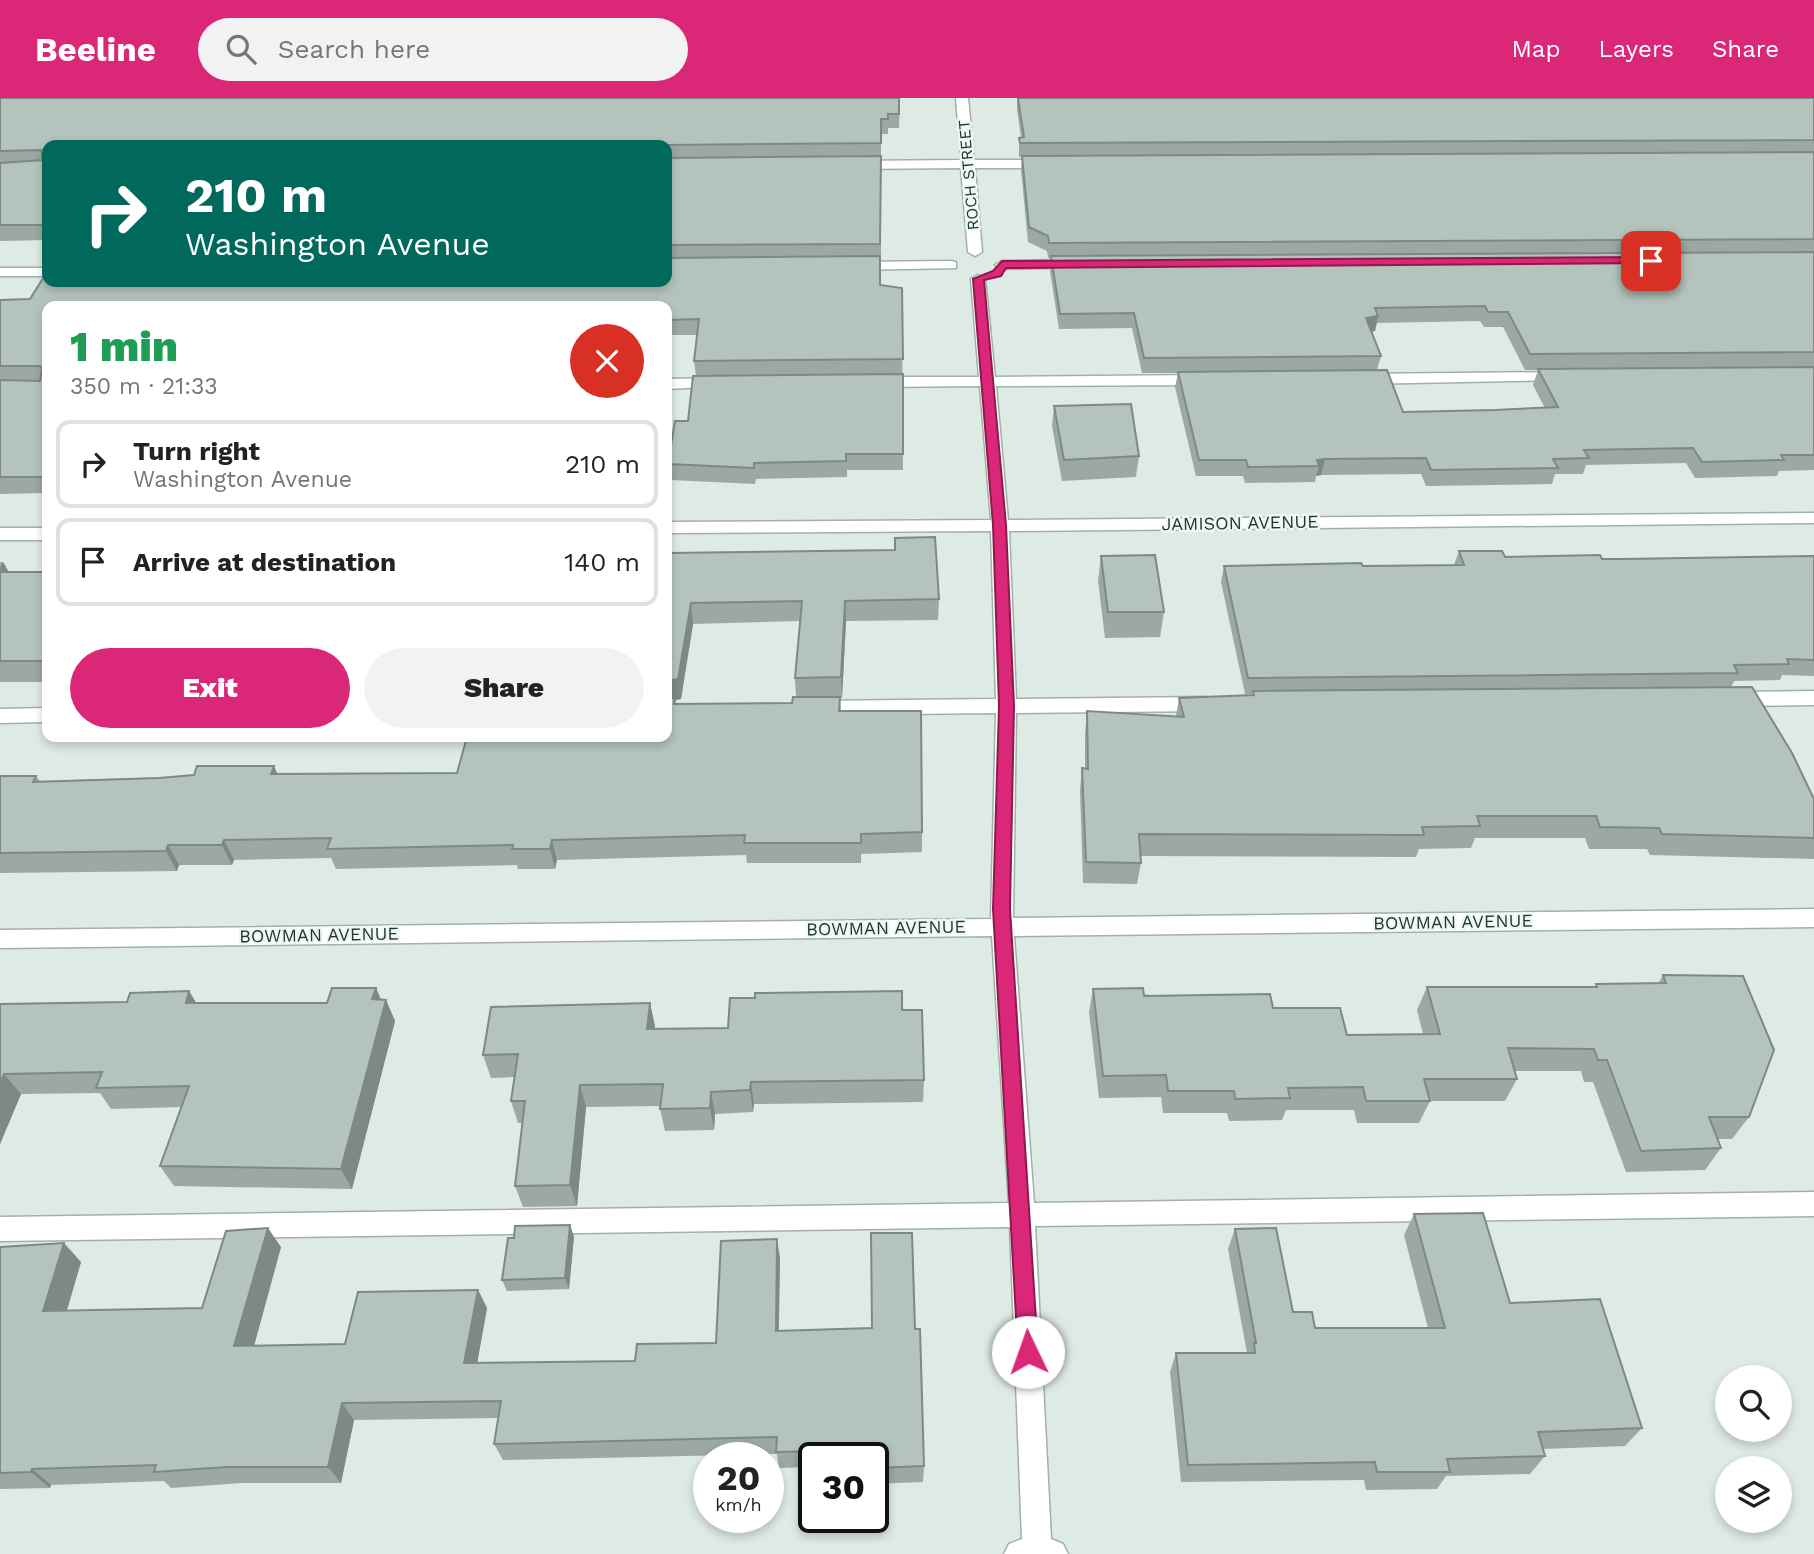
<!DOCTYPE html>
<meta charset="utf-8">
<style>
body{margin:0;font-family:"Work Sans",sans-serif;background:#f2f2f2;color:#222;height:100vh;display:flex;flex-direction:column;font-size:26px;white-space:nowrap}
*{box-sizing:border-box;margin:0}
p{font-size:23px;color:#767676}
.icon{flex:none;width:38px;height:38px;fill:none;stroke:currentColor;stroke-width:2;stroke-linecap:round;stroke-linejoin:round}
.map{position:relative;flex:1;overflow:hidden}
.details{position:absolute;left:42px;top:203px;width:630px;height:441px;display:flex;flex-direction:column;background:#fff;border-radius:14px;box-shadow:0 4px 10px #0003}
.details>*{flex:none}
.top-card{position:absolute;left:42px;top:42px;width:630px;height:147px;border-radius:14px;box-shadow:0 4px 10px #0003;background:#00695c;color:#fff;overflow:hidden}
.controls{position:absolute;left:1715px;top:1267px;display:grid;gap:14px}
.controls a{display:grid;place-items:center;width:77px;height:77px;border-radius:50%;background:#fff;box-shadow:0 4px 10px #0003;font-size:35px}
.speed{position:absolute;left:693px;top:1344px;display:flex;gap:14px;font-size:35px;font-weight:700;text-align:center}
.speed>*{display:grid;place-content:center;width:91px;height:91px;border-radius:50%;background:#fff;box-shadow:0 4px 10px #0003;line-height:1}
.speed small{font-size:18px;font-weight:400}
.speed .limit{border:4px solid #111;border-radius:10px;background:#fff;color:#111}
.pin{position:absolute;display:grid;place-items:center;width:60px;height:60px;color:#fff;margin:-30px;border-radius:14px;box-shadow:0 4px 10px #0006}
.me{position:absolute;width:77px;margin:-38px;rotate:357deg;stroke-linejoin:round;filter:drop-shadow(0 0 5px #0008)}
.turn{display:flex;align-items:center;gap:24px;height:147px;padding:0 28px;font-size:32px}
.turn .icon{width:91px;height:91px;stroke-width:2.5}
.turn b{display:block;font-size:49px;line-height:60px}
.round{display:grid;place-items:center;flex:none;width:74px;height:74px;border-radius:37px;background:#f2f2f2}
.summary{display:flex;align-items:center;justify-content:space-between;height:119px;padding:0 28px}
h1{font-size:42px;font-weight:800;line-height:52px;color:#1e9e55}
.primary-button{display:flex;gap:14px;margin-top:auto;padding:14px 28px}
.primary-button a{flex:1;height:80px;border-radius:42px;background:#db2777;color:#fff;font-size:28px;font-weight:800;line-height:80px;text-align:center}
.primary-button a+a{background:#f2f2f2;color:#222}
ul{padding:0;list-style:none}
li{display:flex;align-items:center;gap:21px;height:88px;margin:0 14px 10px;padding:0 14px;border:4px solid #e0e0e0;border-radius:14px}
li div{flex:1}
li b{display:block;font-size:26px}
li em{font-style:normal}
header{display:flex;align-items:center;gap:42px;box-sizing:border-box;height:98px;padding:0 35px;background:#db2777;color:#fff}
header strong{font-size:33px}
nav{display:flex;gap:38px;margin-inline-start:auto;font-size:24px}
.search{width:490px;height:63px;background:#f2f2f2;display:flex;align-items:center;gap:18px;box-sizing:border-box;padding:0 24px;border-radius:38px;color:#767676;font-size:26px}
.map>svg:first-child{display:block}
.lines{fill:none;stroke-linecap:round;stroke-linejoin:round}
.minor-casing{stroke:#a1b1aa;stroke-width:3}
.minor{fill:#fff;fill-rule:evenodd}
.wall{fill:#9ba9a2;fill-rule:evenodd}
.shaded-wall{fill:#7e8984}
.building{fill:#b4c4bc;stroke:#7e8984;stroke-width:2}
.route{fill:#db2777;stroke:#8e194d;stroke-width:2}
.labels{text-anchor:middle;stroke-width:5;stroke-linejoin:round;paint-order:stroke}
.far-street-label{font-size:16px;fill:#203930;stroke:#eff7f2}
.street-label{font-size:18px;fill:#203930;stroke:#eff7f2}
</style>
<header>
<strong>Beeline</strong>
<div class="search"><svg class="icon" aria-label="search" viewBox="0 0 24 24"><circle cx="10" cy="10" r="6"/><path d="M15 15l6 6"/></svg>Search here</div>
<nav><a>Map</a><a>Layers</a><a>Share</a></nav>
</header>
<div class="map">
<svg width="1814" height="1456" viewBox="0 0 1814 1456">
<rect width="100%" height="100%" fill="#deeae4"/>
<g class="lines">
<defs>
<path id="minor" d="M 956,0 L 968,0 L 974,62 L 1050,62 L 1057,66 L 1050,70 L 975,70 L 982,154 L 975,158 L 968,154 L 961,70 L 854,71 L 847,67 L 854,63 L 961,62 Z
M 1077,162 L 1084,166 L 1082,169 L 1002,171 L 995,167 L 1002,163 Z
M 951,163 L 956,164 L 956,170 L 854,172 L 847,168 L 854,164 Z
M 0,170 L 47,170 L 47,178 L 0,178 Z
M 978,177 L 985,181 L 995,279 L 1203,277 L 1211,282 L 1203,287 L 996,288 L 1008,422 L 1814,415 L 1814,425 L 1009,433 L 1016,601 L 1207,599 L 1217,606 L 1207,613 L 1016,615 L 1013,820 L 1814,811 L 1814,829 L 1014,838 L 1034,1105 L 1814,1094 L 1814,1118 L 1035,1128 L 1051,1441 L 1063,1446 L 1068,1456 L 1004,1456 L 1009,1446 L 1022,1441 L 1010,1129 L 0,1143 L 0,1119 L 1009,1105 L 992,838 L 0,850 L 0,832 L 991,821 L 996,615 L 812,617 L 802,610 L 812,603 L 996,601 L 991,433 L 667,435 L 667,424 L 991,422 L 980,288 L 875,289 L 867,284 L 875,279 L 979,279 L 971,181 Z
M 1563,274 L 1571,279 L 1569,282 L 1361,286 L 1353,281 L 1361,276 Z
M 720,280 L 728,285 L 726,288 L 667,291 L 667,281 Z
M 0,430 L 47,430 L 47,442 L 0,442 Z
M 1814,593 L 1814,607 L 1733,608 L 1723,601 L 1733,594 Z
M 47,610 L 47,624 L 0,625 L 0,611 Z"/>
</defs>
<use href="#minor" class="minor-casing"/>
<use href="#minor" class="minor"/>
</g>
<path class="wall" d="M 0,0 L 900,0 L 899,30 L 888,30 L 888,36 L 881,36 L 881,187 L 902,190 L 903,372 L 847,372 L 847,379 L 756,381 L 755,386 L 670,382 L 668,366 L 688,323 L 696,278 L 694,263 L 697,237 L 667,237 L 667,208 L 47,208 L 47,395 L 0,396 L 0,202 L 667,184 L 667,47 L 47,47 L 47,142 L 0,143 Z
M 1017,0 L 1814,0 L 1814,372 L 1779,373 L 1777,378 L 1695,380 L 1686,365 L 1586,367 L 1583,376 L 1555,376 L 1552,386 L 1426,388 L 1421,376 L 1321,377 L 1316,378 L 1315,384 L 1245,385 L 1243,378 L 1196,378 L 1175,289 L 1178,275 L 1142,275 L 1132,230 L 1059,231 L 1050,173 L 1051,160 L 1048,160 L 1047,153 L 1028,144 L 1021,72 L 1022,59 L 1019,59 L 1019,40 L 1021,40 L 1017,11 ZM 1480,223 L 1484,229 L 1503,229 L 1525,272 L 1538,272 L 1533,287 L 1545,310 L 1403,314 L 1377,272 L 1381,258 L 1371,234 L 1375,233 L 1377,225 Z
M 1054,308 L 1139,358 L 1136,379 L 1062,383 L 1052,328 Z
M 1459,453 L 1505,459 L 1623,461 L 1814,458 L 1814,578 L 1782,577 L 1780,582 L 1734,583 L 1731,589 L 1814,701 L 1814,761 L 1650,757 L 1647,751 L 1589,751 L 1585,740 L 1475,740 L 1471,750 L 1419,751 L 1416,759 L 1140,758 L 1141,765 L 1137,786 L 1083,785 L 1080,692 L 1082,670 L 1085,670 L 1085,635 L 1087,613 L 1176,618 L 1179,600 L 1252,597 L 1253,596 L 1245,596 L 1221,484 L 1224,468 L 1454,467 Z
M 1101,458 L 1164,514 L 1160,539 L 1105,540 L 1098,483 Z
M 667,461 L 939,501 L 938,522 L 846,523 L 842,600 L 840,600 L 841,613 L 922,734 L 922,754 L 861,756 L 861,765 L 747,765 L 746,757 L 557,762 L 555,771 L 518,771 L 517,767 L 336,771 L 331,760 L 234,762 L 232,767 L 179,767 L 177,773 L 0,775 L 0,678 L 36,678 L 40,683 L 277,676 L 457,675 ZM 800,523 L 795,580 L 796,599 L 792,605 L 676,606 L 675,602 L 681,601 L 693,526 Z
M 0,464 L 3,464 L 9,474 L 47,474 L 47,584 L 0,584 Z
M 1663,877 L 1749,1019 L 1732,1041 L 1718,1041 L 1721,1050 L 1705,1072 L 1626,1074 L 1593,984 L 1584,984 L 1581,973 L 1515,973 L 1517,981 L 1505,1003 L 1430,1003 L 1419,1025 L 1357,1025 L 1354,1012 L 1286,1012 L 1282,1022 L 1229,1023 L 1227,1015 L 1163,1015 L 1161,999 L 1099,1000 L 1089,914 L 1093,891 L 1273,910 L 1347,937 L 1423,936 L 1417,912 L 1427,889 L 1595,889 L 1596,886 L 1658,886 Z
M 376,890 L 381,902 L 386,902 L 395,923 L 352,1091 L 174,1088 L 160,1068 L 181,1009 L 111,1011 L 100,995 L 21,996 L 0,1046 L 0,906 L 127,904 L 189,893 L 196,905 L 327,905 Z
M 650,905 L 655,931 L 728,930 L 902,912 L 924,982 L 923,1004 L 754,1006 L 753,1014 L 715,1016 L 714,1032 L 665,1033 L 660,1011 L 660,1008 L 586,1009 L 577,1108 L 523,1109 L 515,1088 L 522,1025 L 518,1025 L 511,1003 L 514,979 L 491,980 L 483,957 Z
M 1414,1116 L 1642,1330 L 1625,1348 L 1543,1351 L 1545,1358 L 1530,1376 L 1446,1378 L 1437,1391 L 1366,1392 L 1364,1382 L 1181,1384 L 1170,1274 L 1176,1255 L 1247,1255 L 1228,1151 L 1235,1131 L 1293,1214 L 1315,1230 L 1428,1230 L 1404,1137 Z
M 574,1138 L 569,1191 L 507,1193 L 502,1182 Z
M 0,1149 L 81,1164 L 67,1213 L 202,1210 L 281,1149 L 254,1248 L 345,1246 L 478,1192 L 487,1210 L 477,1265 L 635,1263 L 716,1245 L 780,1160 L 779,1233 L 915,1231 L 924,1368 L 923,1384 L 873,1386 L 873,1360 L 814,1360 L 814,1369 L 779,1370 L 777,1356 L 503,1362 L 494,1346 L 498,1320 L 354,1322 L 341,1385 L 242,1385 L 171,1390 L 164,1383 L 51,1387 L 50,1390 L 0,1391 Z"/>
<path class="shaded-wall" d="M 1378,218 L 1375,233 L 1362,235 L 1366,220 Z
M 1325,361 L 1321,377 L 1316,378 L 1319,368 L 1317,362 Z
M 3,464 L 15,486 L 0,478 L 0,470 Z
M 845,503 L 846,523 L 842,600 L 841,579 Z
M 691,505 L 693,526 L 681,601 L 675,602 L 678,621 L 674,606 L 667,604 L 667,583 Z
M 274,668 L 283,688 L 271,676 Z
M 224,742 L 234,762 L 232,767 L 222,747 Z
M 552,742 L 557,762 L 555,771 L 550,751 Z
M 168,747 L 179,767 L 177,773 L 166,753 Z
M 376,890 L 384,909 L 386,902 L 395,923 L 352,1091 L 341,1071 L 372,901 Z
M 189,893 L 202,915 L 186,905 Z
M 650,905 L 655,928 L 652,953 L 647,931 Z
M 4,976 L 21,996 L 0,1046 L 0,985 Z
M 751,984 L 754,1006 L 753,1014 L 750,992 Z
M 580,987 L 586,1009 L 577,1108 L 570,1087 Z
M 711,994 L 715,1016 L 714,1032 L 710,1010 Z
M 570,1127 L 574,1138 L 569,1191 L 565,1180 Z
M 268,1130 L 281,1149 L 249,1266 L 234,1248 Z
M 777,1141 L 780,1160 L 778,1251 L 776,1233 Z
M 64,1145 L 81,1164 L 61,1231 L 43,1213 Z
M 478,1192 L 487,1210 L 474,1283 L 464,1265 Z
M 342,1305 L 354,1322 L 341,1385 L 328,1369 Z
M 32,1371 L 51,1387 L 50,1390 L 31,1374 Z"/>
<path class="building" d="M 0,0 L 899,0 L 899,16 L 888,16 L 888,21 L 881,21 L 881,45 L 665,47 L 47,47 L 47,127 L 0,127 L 0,65 L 43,62 L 41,52 L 0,53 Z
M 1018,0 L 1814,0 L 1814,42 L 1020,45 L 1019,40 L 1024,39 Z
M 1814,54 L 1814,141 L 1049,145 L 1048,138 L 1029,129 L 1022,58 Z
M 881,58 L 880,146 L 667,147 L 667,60 Z
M 1814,154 L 1814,254 L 1530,256 L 1508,214 L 1488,214 L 1485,208 L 1375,210 L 1378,218 L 1366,220 L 1381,258 L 1144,260 L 1134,215 L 1060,216 L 1051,158 Z
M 880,158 L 880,187 L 902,190 L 903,261 L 694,263 L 699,221 L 667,222 L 667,208 L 47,208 L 47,379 L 0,379 L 0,282 L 40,283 L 42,270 L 40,268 L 0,268 L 0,202 L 30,201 L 47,174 L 47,184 L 667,184 L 667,160 Z
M 1814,269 L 1814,357 L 1781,357 L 1784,362 L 1702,364 L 1693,350 L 1584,352 L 1589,360 L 1553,361 L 1558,370 L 1431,372 L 1426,360 L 1325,361 L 1317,362 L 1319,368 L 1248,369 L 1246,362 L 1199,362 L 1178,274 L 1387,272 L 1403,314 L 1495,312 L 1558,309 L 1538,271 Z
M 903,276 L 903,356 L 846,356 L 846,363 L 754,365 L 754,370 L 668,366 L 675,323 L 688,323 L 693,278 Z
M 1131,306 L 1139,358 L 1064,362 L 1054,308 Z
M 935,439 L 939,501 L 845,503 L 841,579 L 795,580 L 802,503 L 691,505 L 678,581 L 667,583 L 667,461 L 669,461 L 670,455 L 895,452 L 895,440 Z
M 1459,453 L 1502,453 L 1505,459 L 1600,457 L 1602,461 L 1623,461 L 1814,458 L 1814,562 L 1787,561 L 1789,566 L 1734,567 L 1738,575 L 1248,580 L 1224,468 L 1361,465 L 1363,468 L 1464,467 Z
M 1155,457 L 1164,514 L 1108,514 L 1101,458 Z
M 0,474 L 47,474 L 47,563 L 0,563 Z
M 1752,589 L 1792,655 L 1814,701 L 1814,740 L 1662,736 L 1659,730 L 1600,729 L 1596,718 L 1477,718 L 1480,728 L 1422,729 L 1424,737 L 1139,736 L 1141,765 L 1086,764 L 1082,670 L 1088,671 L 1087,613 L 1184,619 L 1179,600 L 1254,597 L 1253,593 Z
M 793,599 L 840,599 L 839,613 L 921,613 L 922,734 L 861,736 L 861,745 L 744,745 L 745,737 L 552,742 L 550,751 L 512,751 L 513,747 L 327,751 L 331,740 L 224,742 L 222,747 L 168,747 L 166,753 L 0,755 L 0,678 L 36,678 L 33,684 L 159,680 L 194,677 L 197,668 L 274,668 L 271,676 L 457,675 L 467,639 L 667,639 L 667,600 L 675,600 L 674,606 L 792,605 Z
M 1663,877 L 1743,878 L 1774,952 L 1749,1019 L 1709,1019 L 1721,1050 L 1641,1053 L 1607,962 L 1598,962 L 1594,951 L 1508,950 L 1517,981 L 1424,981 L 1430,1003 L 1366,1003 L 1363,989 L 1288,990 L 1290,1000 L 1235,1001 L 1234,993 L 1168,993 L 1166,977 L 1103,978 L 1093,891 L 1143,890 L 1144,898 L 1270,896 L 1273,910 L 1340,910 L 1347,937 L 1440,936 L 1427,889 L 1597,889 L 1596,886 L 1666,885 Z
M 332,890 L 376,890 L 372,901 L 386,902 L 341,1071 L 160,1068 L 189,988 L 96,990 L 102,974 L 4,976 L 0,985 L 0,906 L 127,904 L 130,895 L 189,893 L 186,905 L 327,905 Z
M 902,893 L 902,912 L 922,912 L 924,982 L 751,984 L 750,992 L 711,994 L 710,1010 L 660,1011 L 663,986 L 580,987 L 570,1087 L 515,1088 L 525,1003 L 511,1003 L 518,956 L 483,957 L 491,909 L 650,905 L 647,931 L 728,930 L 730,900 L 755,900 L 755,895 Z
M 1483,1115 L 1510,1205 L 1600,1201 L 1642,1330 L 1538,1334 L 1545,1358 L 1447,1361 L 1450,1374 L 1377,1374 L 1375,1364 L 1188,1367 L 1176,1255 L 1255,1255 L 1254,1245 L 1256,1245 L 1235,1131 L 1276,1130 L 1293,1214 L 1312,1214 L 1315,1230 L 1445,1230 L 1414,1116 Z
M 570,1127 L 565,1180 L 502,1182 L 508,1140 L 514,1140 L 515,1128 Z
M 268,1130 L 234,1248 L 345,1246 L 358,1194 L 478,1192 L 464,1265 L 635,1263 L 637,1246 L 716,1245 L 721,1143 L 777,1141 L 776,1233 L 872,1230 L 871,1135 L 912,1135 L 915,1231 L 920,1231 L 924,1368 L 873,1370 L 873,1360 L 862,1360 L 862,1352 L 776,1354 L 777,1339 L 494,1346 L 501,1303 L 342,1305 L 328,1369 L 227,1369 L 154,1374 L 156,1367 L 32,1371 L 31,1374 L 0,1375 L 0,1149 L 64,1145 L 43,1213 L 202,1210 L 226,1133 Z"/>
<path class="route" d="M 1651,159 L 1655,160 L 1655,165 L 1006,170 L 1001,178 L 984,182 L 1006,427 L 1014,608 L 1010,811 L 1038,1254 L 1035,1261 L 1028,1264 L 1021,1261 L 1018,1254 L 993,811 L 999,608 L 993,427 L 973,181 L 993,173 L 1002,163 Z"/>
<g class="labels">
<g class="far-street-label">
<text transform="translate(968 77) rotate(-95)" y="6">ROCH STREET</text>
</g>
<g class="street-label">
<text transform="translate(1240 425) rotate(-1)" y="6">JAMISON AVENUE</text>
<text transform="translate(1453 824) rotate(-1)" y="6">BOWMAN AVENUE</text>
<text transform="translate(886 830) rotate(-1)" y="6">BOWMAN AVENUE</text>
<text transform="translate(319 837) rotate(-1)" y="6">BOWMAN AVENUE</text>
</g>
</g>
</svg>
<div class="controls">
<a><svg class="icon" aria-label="search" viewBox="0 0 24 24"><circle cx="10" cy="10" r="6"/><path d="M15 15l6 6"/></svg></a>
<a><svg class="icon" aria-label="layers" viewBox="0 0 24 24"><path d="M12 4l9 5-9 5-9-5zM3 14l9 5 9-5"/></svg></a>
</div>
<div class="speed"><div>20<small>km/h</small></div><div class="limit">30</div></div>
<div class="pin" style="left:1651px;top:163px;background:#d93025"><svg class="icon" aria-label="arrive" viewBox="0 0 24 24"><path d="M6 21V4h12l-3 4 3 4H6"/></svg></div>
<svg class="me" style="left:1028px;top:1254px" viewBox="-20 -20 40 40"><circle r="19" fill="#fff"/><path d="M0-13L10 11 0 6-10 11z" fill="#db2777"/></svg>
<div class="top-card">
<div class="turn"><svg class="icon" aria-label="right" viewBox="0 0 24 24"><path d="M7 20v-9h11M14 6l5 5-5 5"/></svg><div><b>210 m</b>Washington Avenue</div></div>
</div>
<section class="details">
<div class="summary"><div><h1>1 min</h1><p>350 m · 21:33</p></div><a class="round" style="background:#d93025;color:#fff"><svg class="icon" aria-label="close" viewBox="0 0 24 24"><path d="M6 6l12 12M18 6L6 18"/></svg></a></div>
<ul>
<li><svg class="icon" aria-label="right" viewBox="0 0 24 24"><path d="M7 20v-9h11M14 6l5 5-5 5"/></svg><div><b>Turn right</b><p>Washington Avenue</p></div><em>210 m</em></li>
<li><svg class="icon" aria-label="arrive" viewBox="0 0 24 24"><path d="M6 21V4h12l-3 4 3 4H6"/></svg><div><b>Arrive at destination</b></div><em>140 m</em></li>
</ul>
<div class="primary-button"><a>Exit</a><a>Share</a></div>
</section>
</div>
